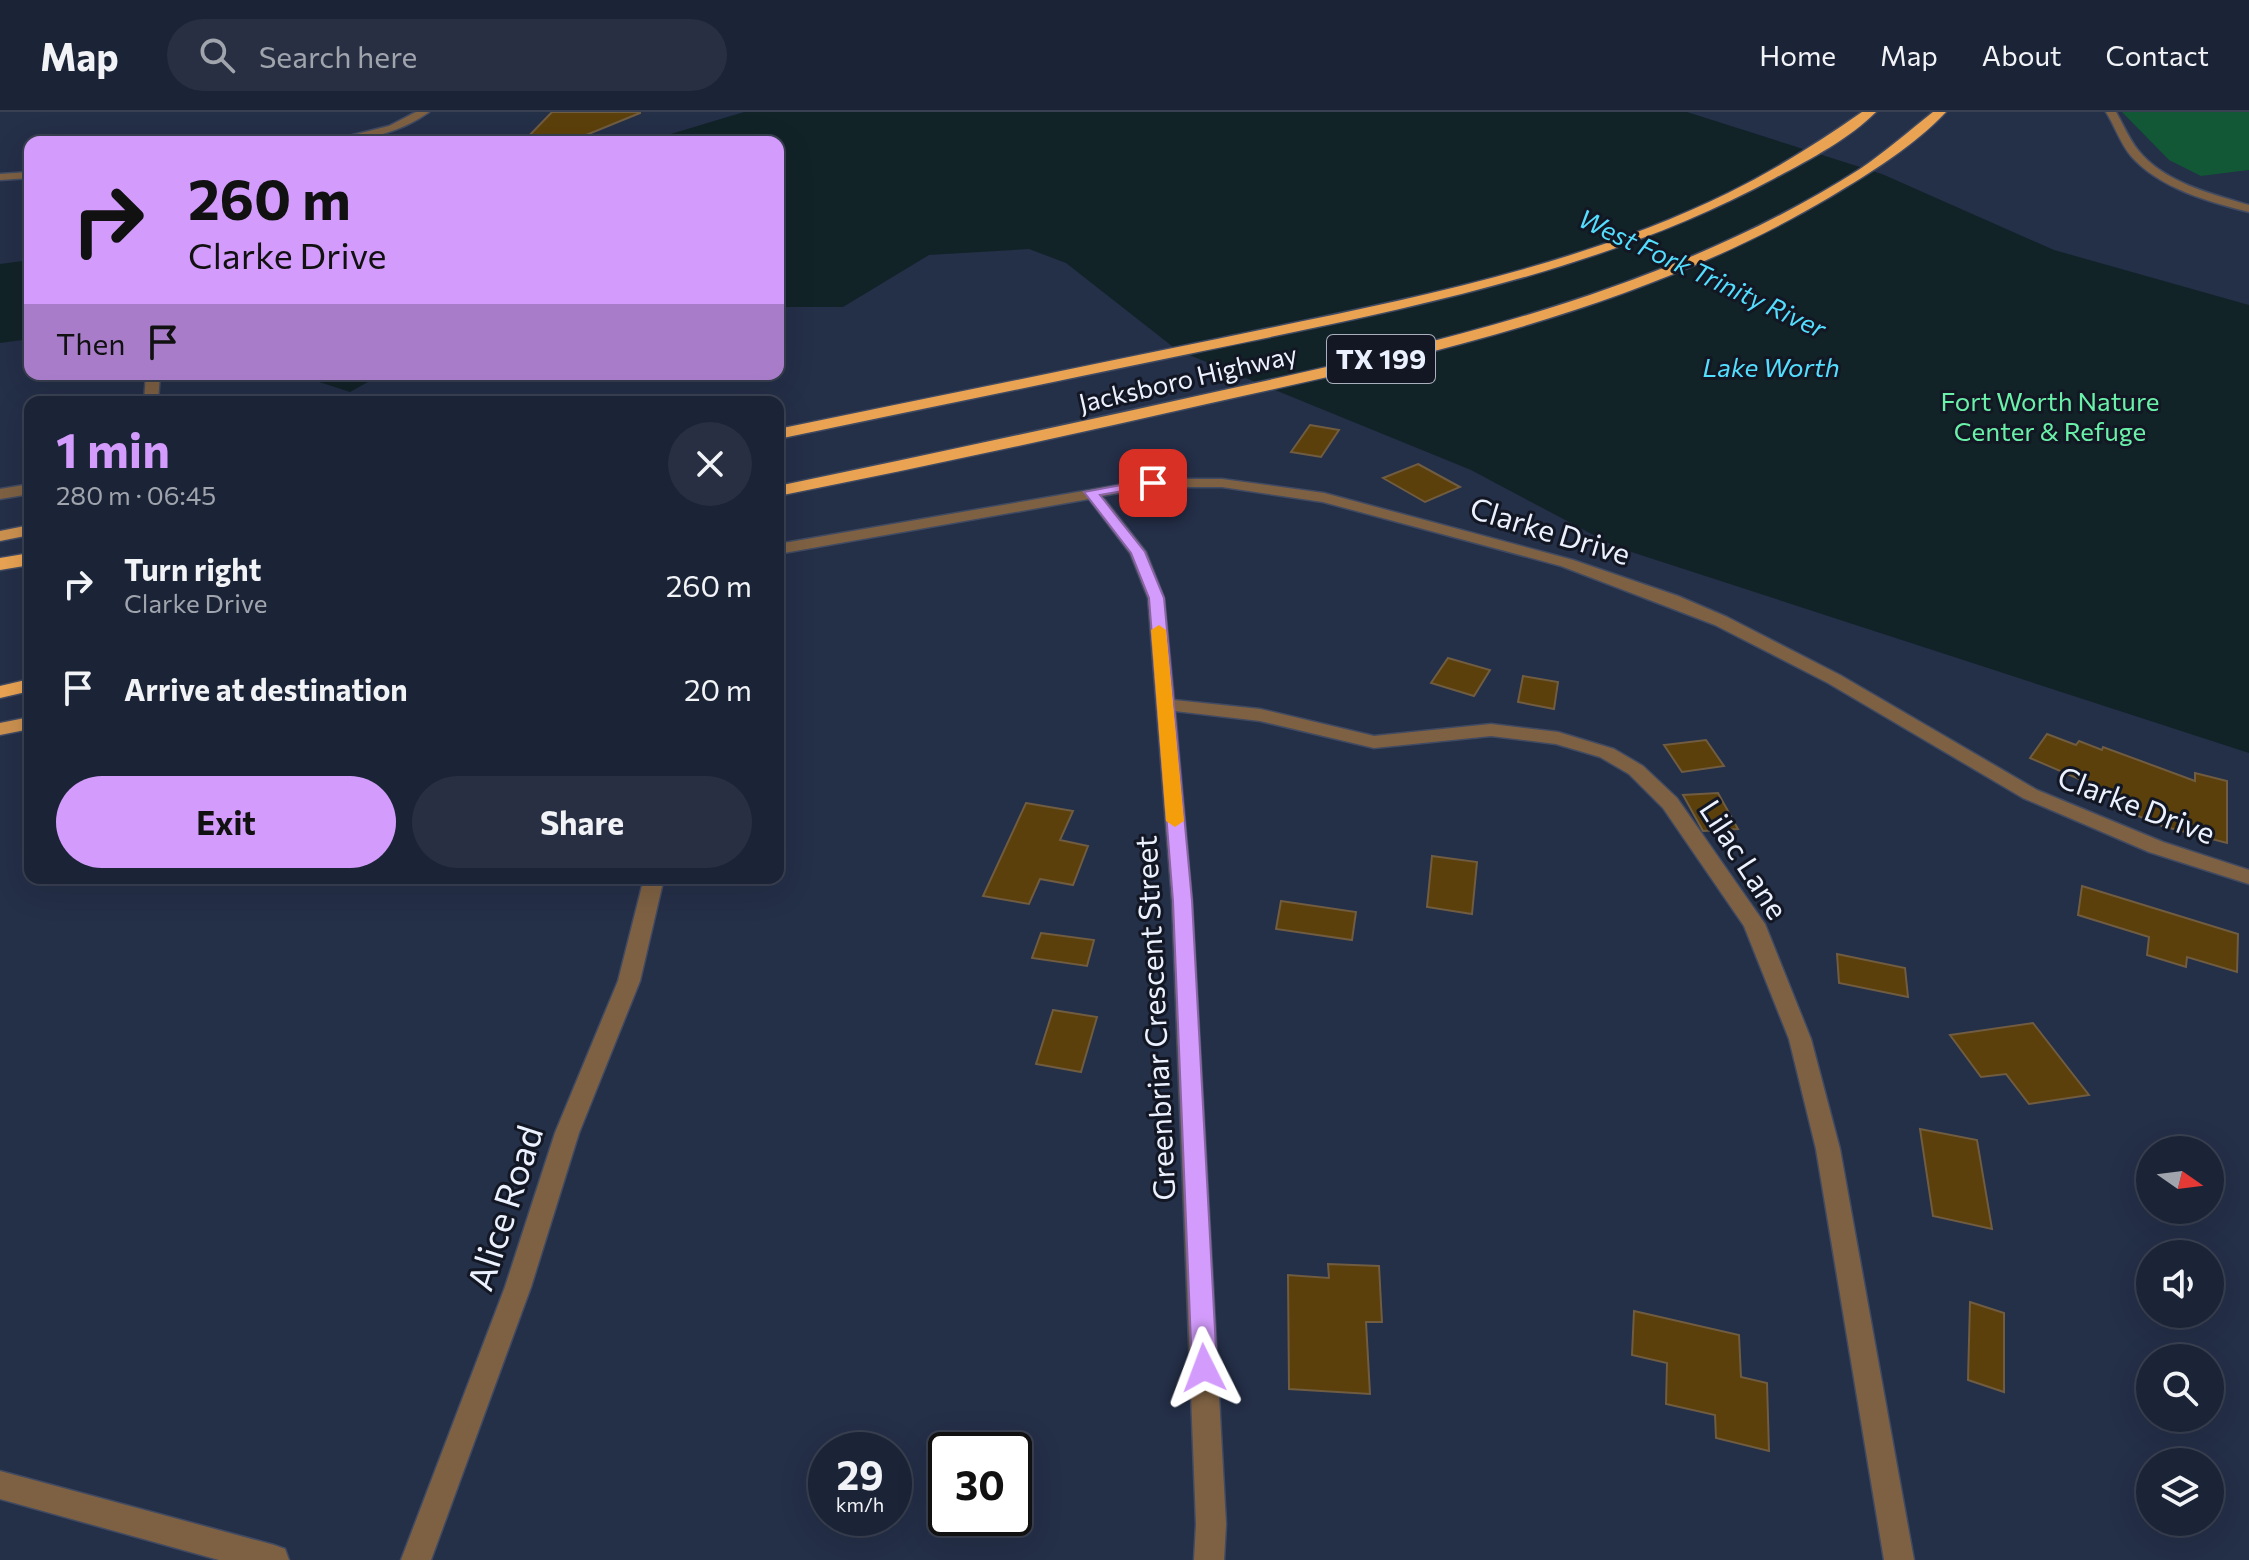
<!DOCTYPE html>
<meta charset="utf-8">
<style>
body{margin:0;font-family:Commissioner,sans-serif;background:#282f42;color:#f1f3f6;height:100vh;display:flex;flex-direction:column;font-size:30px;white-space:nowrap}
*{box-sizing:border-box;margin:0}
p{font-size:26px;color:#a0a4ad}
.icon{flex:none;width:44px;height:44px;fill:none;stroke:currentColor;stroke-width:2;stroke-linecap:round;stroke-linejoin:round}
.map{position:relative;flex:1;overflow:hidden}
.details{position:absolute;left:24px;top:284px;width:760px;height:488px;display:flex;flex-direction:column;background:#1b2336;border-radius:16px;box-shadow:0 8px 32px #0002,0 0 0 2px #394051}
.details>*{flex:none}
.guide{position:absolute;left:24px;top:24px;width:760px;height:244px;border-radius:16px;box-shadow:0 8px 32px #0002,0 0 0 2px #394051;background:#d39cfc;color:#111;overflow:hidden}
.needle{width:52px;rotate:104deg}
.buttons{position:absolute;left:2136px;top:1024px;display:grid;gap:16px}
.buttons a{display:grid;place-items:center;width:88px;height:88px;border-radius:50%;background:#1b2336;box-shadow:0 8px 32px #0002,0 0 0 2px #394051;font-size:40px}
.speed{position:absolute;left:808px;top:1320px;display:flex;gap:16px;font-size:40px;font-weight:700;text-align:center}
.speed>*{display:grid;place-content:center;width:104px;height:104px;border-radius:50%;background:#1b2336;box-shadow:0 8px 32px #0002,0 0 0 2px #394051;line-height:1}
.speed small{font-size:20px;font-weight:400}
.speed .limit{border:4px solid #111;border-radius:12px;background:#fff;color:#111}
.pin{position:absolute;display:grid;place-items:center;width:68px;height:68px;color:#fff;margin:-34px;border-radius:16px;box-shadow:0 4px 12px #0006}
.me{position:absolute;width:88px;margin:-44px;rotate:357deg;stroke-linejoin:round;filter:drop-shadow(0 0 6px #0008)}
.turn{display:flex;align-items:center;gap:28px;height:168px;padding:0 32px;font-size:36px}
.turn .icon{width:104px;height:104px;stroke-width:2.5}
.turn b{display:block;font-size:56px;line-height:68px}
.then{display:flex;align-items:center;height:76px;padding:0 32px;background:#0003;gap:16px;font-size:30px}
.round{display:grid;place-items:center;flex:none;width:84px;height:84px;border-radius:42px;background:#282f42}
.summary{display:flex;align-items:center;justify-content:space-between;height:136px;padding:0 32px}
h1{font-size:48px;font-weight:700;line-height:60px;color:#d39cfc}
.action{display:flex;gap:16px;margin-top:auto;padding:16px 32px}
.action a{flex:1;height:92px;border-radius:48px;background:#d39cfc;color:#111;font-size:32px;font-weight:700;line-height:92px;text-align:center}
.action a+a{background:#282f42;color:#f1f3f6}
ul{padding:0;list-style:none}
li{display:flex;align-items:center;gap:24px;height:104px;padding:0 32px}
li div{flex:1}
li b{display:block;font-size:30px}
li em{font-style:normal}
header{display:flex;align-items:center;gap:48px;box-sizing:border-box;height:112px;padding:0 40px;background:#1b2336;border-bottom:2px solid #394051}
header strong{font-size:38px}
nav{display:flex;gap:44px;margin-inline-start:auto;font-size:28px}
.search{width:560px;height:72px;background:#282f42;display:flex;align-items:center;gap:20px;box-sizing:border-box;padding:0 28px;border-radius:44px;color:#a0a4ad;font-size:30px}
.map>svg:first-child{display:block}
.green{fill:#125736}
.water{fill:#122328}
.building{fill:#5c400b;stroke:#6f5c41;stroke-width:2}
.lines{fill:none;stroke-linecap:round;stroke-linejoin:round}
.minor-casing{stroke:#404a62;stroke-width:3}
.major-casing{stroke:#404a62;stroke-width:3}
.highway-casing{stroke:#404a62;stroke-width:3}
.minor{fill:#7e6143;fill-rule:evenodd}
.major{fill:#cb9150;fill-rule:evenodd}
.highway{fill:#e9a353;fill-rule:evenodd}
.route{fill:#d39cfc;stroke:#8965a4;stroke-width:2}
.slow{fill:#f59e0b}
.labels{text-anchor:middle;stroke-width:6;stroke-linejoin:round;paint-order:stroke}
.far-water-label{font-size:26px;font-style:italic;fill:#53ddfe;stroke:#121723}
.far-street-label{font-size:26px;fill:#ebf1ff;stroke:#121723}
.far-park-label{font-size:26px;fill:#6af1a9;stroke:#121723}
.shield{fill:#121723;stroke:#aab0bd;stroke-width:2}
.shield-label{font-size:28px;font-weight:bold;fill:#ebf1ff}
.street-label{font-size:30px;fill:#ebf1ff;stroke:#121723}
.near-street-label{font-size:36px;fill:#ebf1ff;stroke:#121723}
</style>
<header>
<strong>Map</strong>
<div class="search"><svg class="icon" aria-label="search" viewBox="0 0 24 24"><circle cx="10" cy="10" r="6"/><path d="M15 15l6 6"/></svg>Search here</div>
<nav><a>Home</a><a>Map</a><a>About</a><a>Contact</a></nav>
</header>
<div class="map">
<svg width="2249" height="1448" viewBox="0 0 2249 1448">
<rect width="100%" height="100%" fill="#242f48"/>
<path class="green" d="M 2122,0 L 2249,0 L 2249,58 L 2201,64 L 2169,48 Z"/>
<path class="water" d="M 744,0 L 1687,0 L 1882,62 L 2054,138 L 2249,193 L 2249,641 L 1616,435 L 1471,358 L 1177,238 L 1066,151 L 1029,137 L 929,143 L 843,195 L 778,195 L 778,30 L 644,30 Z
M 30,148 L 30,227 L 0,231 L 0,152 Z
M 295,262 L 382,262 L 350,280 Z"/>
<path class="building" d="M 552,0 L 640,0 L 640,1 L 569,30 L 523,30 Z
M 1310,313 L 1339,318 L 1321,345 L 1291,340 Z
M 1418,352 L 1460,375 L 1425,390 L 1383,366 Z
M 1448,546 L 1490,558 L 1474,584 L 1431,571 Z
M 1523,564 L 1558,570 L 1554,597 L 1518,590 Z
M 2047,622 L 2076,633 L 2079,629 L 2102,638 L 2103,635 L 2195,669 L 2195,661 L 2227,669 L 2227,731 L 2162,714 L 2124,698 L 2128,688 L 2030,646 Z
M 1706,628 L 1724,654 L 1682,660 L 1664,633 Z
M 1718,681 L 1738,717 L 1703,719 L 1683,683 Z
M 1026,691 L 1073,699 L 1060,728 L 1088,734 L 1073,773 L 1040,767 L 1029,792 L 983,784 Z
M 1432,744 L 1477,750 L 1472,802 L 1427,795 Z
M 2082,774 L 2238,822 L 2237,860 L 2187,845 L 2186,855 L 2147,843 L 2149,825 L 2078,803 Z
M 1281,789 L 1356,800 L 1352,828 L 1276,817 Z
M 1041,821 L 1094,828 L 1087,854 L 1032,846 Z
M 1837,842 L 1905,856 L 1908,885 L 1839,871 Z
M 1053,898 L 1097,905 L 1081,960 L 1036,952 Z
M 2033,911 L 2089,983 L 2029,992 L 2006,962 L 1981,965 L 1950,923 Z
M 1920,1017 L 1977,1028 L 1992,1117 L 1933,1104 Z
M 1328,1152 L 1379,1154 L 1382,1210 L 1366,1210 L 1370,1282 L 1289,1277 L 1288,1163 L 1329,1166 Z
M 1970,1190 L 2004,1201 L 2004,1280 L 1968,1268 Z
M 1634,1199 L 1739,1223 L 1741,1265 L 1767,1271 L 1769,1339 L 1716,1326 L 1715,1303 L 1666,1292 L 1667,1251 L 1632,1243 Z"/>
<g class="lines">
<defs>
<path id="minor" d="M 416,0 L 429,0 C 401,21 359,30 325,30 L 389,14 Z
M 2106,0 L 2116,0 C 2123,12 2129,27 2138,38 C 2163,70 2211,82 2249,93 L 2249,100 C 2209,90 2159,76 2131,44 C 2120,31 2115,14 2106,0 Z
M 30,60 L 30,66 L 0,68 L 0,62 Z
M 146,262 L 160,262 L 158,290 L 144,290 Z
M 1153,367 L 1222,367 L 1324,381 L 1573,448 L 1678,484 L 1727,505 L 1840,563 L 2037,678 L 2163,730 L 2249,758 L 2249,772 L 2149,740 L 2023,686 L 1828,571 L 1715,513 L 1561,454 L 1323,390 L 1222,375 L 1153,375 L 1102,384 L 1146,440 L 1164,486 L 1174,588 L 1260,597 L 1374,624 L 1491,612 L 1558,620 L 1614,637 L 1643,654 L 1677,686 L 1765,812 L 1811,927 L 1840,1037 L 1914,1448 L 1884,1448 L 1816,1037 L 1789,927 L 1744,814 L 1663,696 L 1629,662 L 1600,645 L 1556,632 L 1491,624 L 1374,636 L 1260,609 L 1175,599 L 1192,789 L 1226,1412 L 1224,1448 L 1194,1448 L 1196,1412 L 1172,789 L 1148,486 L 1130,441 L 1089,387 L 778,442 L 778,432 Z
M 30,372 L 30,382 L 0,387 L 0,377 Z
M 644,766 L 664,766 L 640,869 L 579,1021 L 531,1175 L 431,1448 L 401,1448 L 505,1175 L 555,1021 L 618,869 Z
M 0,1359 L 274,1433 L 285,1437 L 289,1448 L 219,1448 L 0,1387 Z"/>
<path id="major" d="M 30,413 L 30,423 L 0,429 L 0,419 Z
M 30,605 L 30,617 L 0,623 L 0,611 Z"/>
<path id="highway" d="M 1862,0 L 1876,0 C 1849,27 1809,48 1775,66 C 1598,162 1394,199 1198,240 C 1058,269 918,298 778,327 L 778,317 C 924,287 1071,257 1217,227 C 1388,191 1569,159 1728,81 C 1775,58 1819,30 1862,0 Z
M 1933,0 L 1946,0 C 1914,34 1870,61 1830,85 C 1642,197 1423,244 1211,291 C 1067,324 923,355 778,384 L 778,374 C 927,343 1075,311 1224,278 C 1442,230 1669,179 1860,57 C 1885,40 1909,19 1933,0 Z
M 30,441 L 30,453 L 0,458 L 0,446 Z
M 30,567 L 30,579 L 0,586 L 0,574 Z"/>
</defs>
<use href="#minor" class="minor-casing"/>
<use href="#major" class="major-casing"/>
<use href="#highway" class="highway-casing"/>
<use href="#minor" class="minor"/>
<use href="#major" class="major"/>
<use href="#highway" class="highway"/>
</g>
<path class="route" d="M 1153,367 L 1160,371 L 1158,373 L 1100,383 L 1145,440 L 1164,486 L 1192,789 L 1217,1256 L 1213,1264 L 1204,1268 L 1195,1264 L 1192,1256 L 1173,789 L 1149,486 L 1131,441 L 1084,380 Z"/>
<path class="slow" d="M 1159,513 L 1166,518 L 1184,709 L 1175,715 L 1166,709 L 1151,518 Z"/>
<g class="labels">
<g class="far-water-label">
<text transform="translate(1702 162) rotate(25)" y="9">West Fork Trinity River</text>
<text x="1771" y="265">Lake Worth</text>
</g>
<g class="far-street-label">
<text transform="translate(1188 267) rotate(-13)" y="9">Jacksboro Highway</text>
</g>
<g class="far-park-label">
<text x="2050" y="299">Fort Worth Nature<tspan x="2050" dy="30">Center &amp; Refuge</tspan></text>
</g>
<rect class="shield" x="1327" y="223" width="108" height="48" rx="6"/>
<g class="shield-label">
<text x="1381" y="257">TX 199</text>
</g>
<g class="street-label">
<text transform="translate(1550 420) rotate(17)" y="10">Clarke Drive</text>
<text transform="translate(2136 694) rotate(21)" y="10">Clarke Drive</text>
<text transform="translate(1743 748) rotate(57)" y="10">Lilac Lane</text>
<text transform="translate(1156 906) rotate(-93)" y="10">Greenbriar Crescent Street</text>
</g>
<g class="near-street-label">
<text transform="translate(505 1096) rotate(-72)" y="13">Alice Road</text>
</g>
</g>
</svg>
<div class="buttons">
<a><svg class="needle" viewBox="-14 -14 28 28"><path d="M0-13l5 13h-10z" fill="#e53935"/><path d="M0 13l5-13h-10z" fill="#a0a4ad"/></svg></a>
<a><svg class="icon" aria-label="sound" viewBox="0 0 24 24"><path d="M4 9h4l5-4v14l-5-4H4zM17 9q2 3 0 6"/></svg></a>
<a><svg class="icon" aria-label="search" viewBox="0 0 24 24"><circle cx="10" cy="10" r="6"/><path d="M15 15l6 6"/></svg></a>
<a><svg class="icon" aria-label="layers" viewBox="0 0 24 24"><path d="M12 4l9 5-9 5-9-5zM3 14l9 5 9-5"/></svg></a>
</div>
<div class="speed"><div>29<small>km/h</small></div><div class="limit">30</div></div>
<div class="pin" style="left:1153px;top:371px;background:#d93025"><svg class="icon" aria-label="arrive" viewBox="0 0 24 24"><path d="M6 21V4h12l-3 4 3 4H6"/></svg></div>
<svg class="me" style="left:1204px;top:1256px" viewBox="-20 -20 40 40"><path d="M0-17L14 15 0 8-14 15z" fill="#d39cfc" stroke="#fff" stroke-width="4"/></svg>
<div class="guide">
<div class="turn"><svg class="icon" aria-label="right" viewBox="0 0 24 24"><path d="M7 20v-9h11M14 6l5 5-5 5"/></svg><div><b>260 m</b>Clarke Drive</div></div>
<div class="then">Then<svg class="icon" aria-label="arrive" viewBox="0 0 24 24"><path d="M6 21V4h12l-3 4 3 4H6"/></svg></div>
</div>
<section class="details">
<div class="summary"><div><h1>1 min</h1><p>280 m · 06:45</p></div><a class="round"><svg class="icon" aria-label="close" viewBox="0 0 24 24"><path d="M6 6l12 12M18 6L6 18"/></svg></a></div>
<ul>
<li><svg class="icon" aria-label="right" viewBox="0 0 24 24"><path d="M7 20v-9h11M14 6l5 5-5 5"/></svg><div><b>Turn right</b><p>Clarke Drive</p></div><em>260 m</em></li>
<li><svg class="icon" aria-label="arrive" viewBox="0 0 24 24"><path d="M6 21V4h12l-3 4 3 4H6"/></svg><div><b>Arrive at destination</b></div><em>20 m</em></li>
</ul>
<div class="action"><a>Exit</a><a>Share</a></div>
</section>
</div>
